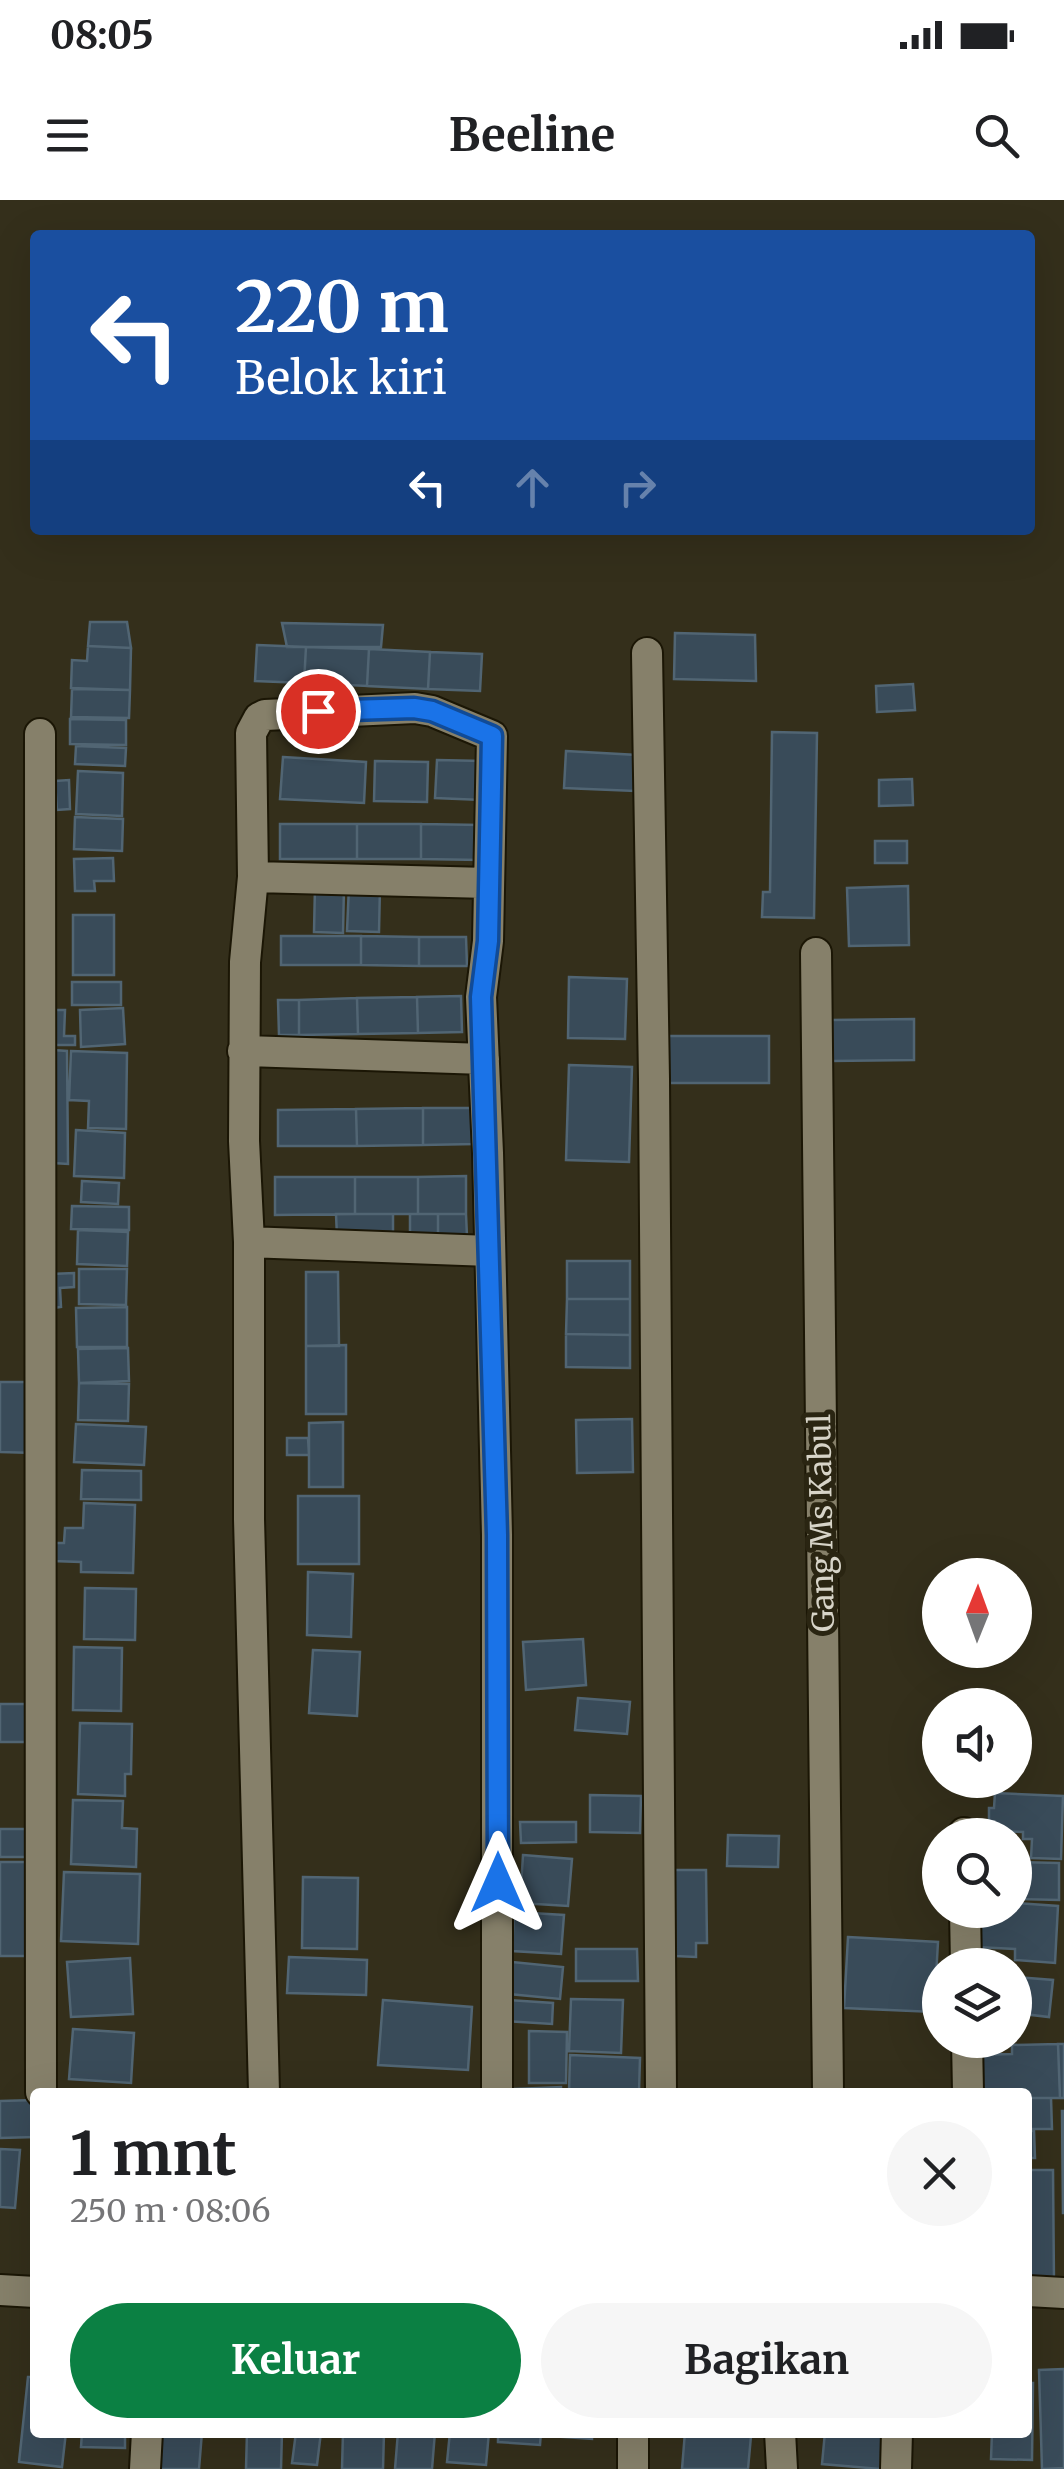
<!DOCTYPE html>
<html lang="id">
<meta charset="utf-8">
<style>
body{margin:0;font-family:Merriweather,serif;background:#f6f6f6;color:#202124;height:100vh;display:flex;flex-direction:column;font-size:38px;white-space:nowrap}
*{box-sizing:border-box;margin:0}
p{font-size:32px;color:#757577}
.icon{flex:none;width:55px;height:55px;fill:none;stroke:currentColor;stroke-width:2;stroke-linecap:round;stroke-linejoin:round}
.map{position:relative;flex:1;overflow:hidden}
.details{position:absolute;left:30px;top:1888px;width:1002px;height:350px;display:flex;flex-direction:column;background:#fff;border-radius:10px;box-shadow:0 10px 40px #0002}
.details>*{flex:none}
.hud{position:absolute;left:30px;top:30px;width:1005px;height:305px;border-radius:10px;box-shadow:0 10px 40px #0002;background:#1a4fa0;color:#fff;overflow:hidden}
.needle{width:65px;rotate:1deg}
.fabs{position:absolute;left:922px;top:1358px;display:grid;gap:20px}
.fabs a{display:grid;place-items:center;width:110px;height:110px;border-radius:50%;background:#fff;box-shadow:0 10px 40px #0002;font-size:50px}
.pin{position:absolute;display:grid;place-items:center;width:85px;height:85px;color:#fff;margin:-42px;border:5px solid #fff;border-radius:50%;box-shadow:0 2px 10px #0007}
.me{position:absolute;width:110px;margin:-55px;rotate:0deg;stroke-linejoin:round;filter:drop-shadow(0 0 8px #0008)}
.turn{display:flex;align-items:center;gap:35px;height:210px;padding:0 40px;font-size:45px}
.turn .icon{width:130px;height:130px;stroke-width:2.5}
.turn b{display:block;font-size:70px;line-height:85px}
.lanes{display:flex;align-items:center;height:95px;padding:0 40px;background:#0003;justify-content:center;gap:50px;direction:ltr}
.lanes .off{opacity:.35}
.round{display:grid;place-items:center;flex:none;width:105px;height:105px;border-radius:52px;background:#f6f6f6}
.head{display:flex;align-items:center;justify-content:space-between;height:170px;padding:0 40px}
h1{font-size:60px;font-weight:700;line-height:75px}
.action{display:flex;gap:20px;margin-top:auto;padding:20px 40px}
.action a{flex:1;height:115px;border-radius:60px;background:#0b8043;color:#fff;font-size:40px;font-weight:700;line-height:115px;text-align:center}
.action a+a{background:#f6f6f6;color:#202124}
.status{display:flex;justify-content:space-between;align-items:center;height:70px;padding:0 50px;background:#fff;direction:ltr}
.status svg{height:28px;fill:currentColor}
header{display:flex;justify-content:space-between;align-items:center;height:130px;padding:0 40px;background:#fff;font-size:45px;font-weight:700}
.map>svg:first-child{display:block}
.building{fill:#394b59;stroke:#516573;stroke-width:2.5}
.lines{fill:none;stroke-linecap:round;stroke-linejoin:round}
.street-casing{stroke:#1b1605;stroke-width:34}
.street{stroke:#86806a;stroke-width:30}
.route-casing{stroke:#114b97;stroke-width:25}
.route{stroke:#1a73e8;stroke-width:18}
.labels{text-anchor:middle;stroke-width:10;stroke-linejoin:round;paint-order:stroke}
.street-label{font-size:30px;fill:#d7d4c8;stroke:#2a2512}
</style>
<div class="status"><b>08:05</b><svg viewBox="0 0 49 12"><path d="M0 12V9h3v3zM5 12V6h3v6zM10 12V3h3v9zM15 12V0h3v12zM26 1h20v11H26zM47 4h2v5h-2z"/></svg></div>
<header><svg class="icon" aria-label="menu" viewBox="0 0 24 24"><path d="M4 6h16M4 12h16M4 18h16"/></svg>Beeline<svg class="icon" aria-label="search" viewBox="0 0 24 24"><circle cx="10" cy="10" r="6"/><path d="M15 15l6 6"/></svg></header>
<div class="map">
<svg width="1064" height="2269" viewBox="0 0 1064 2269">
<rect width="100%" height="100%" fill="#342f1b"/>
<path class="building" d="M 90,422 L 127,422 L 131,448 L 88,446 Z
M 282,423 L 383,425 L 381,447 L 287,447 Z
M 675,433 L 755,435 L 756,481 L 674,479 Z
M 257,445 L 306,447 L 304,483 L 255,481 Z
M 88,446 L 131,448 L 130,490 L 71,488 L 72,460 L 87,461 Z
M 306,447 L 369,449 L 367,486 L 304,483 Z
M 369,449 L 430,452 L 428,489 L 367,486 Z
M 430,452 L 482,454 L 480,491 L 428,489 Z
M 913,484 L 915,510 L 877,512 L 876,486 Z
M 72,489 L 130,490 L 129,518 L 71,517 Z
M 70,519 L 126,520 L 126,545 L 70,544 Z
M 772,532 L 817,533 L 814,718 L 762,717 L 763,692 L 770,692 Z
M 76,546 L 126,548 L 125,566 L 75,564 Z
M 566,551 L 637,555 L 635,591 L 564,588 Z
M 283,557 L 366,562 L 364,603 L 280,599 Z
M 437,560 L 483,561 L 482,600 L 435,598 Z
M 375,561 L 428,562 L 427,602 L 374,601 Z
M 78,571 L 123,573 L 122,616 L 76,614 Z
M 912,579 L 913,605 L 879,606 L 879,580 Z
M 69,580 L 70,609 L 57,610 L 55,581 Z
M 75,617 L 123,619 L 122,651 L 74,649 Z
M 280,624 L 357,624 L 357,659 L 280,659 Z
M 357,624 L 421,624 L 421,659 L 357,659 Z
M 421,624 L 481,625 L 481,660 L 421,659 Z
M 875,641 L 907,641 L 907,663 L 875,663 Z
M 113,658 L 114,681 L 94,681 L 95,691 L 75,691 L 74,659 Z
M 315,686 L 344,687 L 343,733 L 314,732 Z
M 349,686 L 380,687 L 379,732 L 347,731 Z
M 908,686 L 909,745 L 849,746 L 847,688 Z
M 73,715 L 114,715 L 114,775 L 73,775 Z
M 281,736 L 361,736 L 361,765 L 281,765 Z
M 361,736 L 419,737 L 419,766 L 361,765 Z
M 419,737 L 466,737 L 467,766 L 419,766 Z
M 569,777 L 627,779 L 625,839 L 568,838 Z
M 72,782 L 121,782 L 121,805 L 72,805 Z
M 461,796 L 462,832 L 418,833 L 417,797 Z
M 417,797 L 418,833 L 358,834 L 357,798 Z
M 357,798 L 358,834 L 299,835 L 299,800 Z
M 278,800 L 299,800 L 299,835 L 279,835 Z
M 123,808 L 125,844 L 81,847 L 80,810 Z
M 53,810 L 65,810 L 64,836 L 75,836 L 75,845 L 53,845 Z
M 914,819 L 914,860 L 831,861 L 831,820 Z
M 666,836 L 769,836 L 769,883 L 666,883 Z
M 53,850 L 67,851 L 68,964 L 53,963 Z
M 71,851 L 127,853 L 126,929 L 88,928 L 89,901 L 69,900 Z
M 569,865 L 632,867 L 629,962 L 566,960 Z
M 423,908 L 475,908 L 475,944 L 423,945 Z
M 423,908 L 423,945 L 357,946 L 356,909 Z
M 356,909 L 357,946 L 278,946 L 278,910 Z
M 76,930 L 125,933 L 124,978 L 74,976 Z
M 466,976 L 466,1014 L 418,1014 L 418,977 Z
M 275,977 L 355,977 L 355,1014 L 275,1015 Z
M 355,977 L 418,977 L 418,1014 L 355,1014 Z
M 82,981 L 119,983 L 118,1004 L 81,1002 Z
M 72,1006 L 129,1007 L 129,1030 L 71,1029 Z
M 336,1014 L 393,1014 L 393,1037 L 337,1037 Z
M 410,1014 L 438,1014 L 438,1037 L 410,1037 Z
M 438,1014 L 466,1014 L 467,1037 L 438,1037 Z
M 78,1030 L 128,1032 L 127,1066 L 77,1064 Z
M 567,1061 L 630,1061 L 630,1099 L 567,1099 Z
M 79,1069 L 127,1069 L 126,1105 L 79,1104 Z
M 306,1072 L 338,1072 L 339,1146 L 306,1146 Z
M 74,1073 L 74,1087 L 60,1088 L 61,1107 L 53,1108 L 51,1074 Z
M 567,1099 L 630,1099 L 630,1135 L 566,1134 Z
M 127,1107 L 127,1147 L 77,1147 L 76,1108 Z
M 566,1134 L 630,1135 L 630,1168 L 566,1167 Z
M 346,1145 L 346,1214 L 306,1214 L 306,1146 Z
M 128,1148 L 129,1181 L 79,1183 L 78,1149 Z
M 0,1182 L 36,1182 L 35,1253 L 0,1252 Z
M 79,1183 L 129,1184 L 128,1221 L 78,1220 Z
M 632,1219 L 633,1272 L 577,1273 L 576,1220 Z
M 343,1222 L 343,1287 L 309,1287 L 309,1223 Z
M 76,1224 L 146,1227 L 144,1265 L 74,1262 Z
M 287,1238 L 308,1238 L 309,1255 L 287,1255 Z
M 82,1270 L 141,1271 L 141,1300 L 81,1299 Z
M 298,1296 L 359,1296 L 359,1364 L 298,1364 Z
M 84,1303 L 135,1305 L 133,1373 L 81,1372 L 81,1362 L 53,1361 L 54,1343 L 64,1343 L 65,1328 L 83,1328 Z
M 308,1372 L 353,1374 L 351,1437 L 307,1435 Z
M 85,1388 L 136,1389 L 135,1440 L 84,1439 Z
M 583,1439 L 586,1485 L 526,1490 L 523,1442 Z
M 74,1447 L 122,1448 L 121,1511 L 73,1510 Z
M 313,1450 L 360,1452 L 357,1516 L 309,1513 Z
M 578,1498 L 630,1502 L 627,1534 L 575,1530 Z
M 0,1504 L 28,1504 L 29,1542 L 0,1542 Z
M 80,1523 L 132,1524 L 131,1574 L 125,1574 L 125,1596 L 78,1594 Z
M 995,1593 L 1063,1596 L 1061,1659 L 1031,1658 L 1032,1639 L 1023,1639 L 1023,1632 L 989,1631 L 989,1608 L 994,1608 Z
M 590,1595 L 641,1596 L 640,1633 L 590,1632 Z
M 73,1600 L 123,1601 L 122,1628 L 137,1629 L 136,1667 L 71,1664 Z
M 520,1622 L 576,1622 L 576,1642 L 521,1643 Z
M 0,1629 L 34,1629 L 34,1657 L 0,1657 Z
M 728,1635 L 779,1636 L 778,1667 L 727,1666 Z
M 523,1655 L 572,1659 L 568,1706 L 520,1703 Z
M 0,1662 L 37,1662 L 37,1756 L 0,1756 Z
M 1015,1662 L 1059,1663 L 1059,1700 L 1015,1699 Z
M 670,1670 L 706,1670 L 707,1743 L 696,1743 L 696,1757 L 675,1756 Z
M 64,1672 L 140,1674 L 138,1744 L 61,1741 Z
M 303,1677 L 358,1678 L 357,1749 L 302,1748 Z
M 1015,1703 L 1058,1706 L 1055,1763 L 1015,1760 L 1015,1749 L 975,1747 L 976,1721 L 986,1721 L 986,1710 L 1015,1710 Z
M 514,1712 L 564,1715 L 561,1754 L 512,1751 Z
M 848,1737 L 938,1742 L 934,1812 L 844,1808 Z
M 576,1749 L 637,1749 L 638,1781 L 576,1781 Z
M 289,1757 L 367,1760 L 366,1795 L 287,1793 Z
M 130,1758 L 133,1814 L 71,1817 L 67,1762 Z
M 512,1762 L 563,1767 L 560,1799 L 509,1794 Z
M 1015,1777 L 1053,1780 L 1049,1817 L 1015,1813 Z
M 571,1799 L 623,1800 L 621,1853 L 569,1851 Z
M 383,1800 L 472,1807 L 468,1870 L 378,1865 Z
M 507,1800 L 553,1803 L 552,1824 L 506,1821 Z
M 73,1829 L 134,1833 L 131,1883 L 69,1879 Z
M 529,1831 L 567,1832 L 566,1883 L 529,1883 Z
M 1058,1844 L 1060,1898 L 1028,1898 L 1028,1892 L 977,1892 L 969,1855 L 1012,1854 L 1012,1845 Z
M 1058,1844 L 1064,1844 L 1064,1898 L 1060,1898 Z
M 570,1855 L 640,1858 L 639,1892 L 569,1892 Z
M 561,1887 L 561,1892 L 515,1892 L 515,1889 Z
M 1028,1898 L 1051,1898 L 1052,1929 L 1029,1929 Z
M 35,1900 L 35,1937 L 0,1938 L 0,1901 Z
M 1062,1911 L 1064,1911 L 1064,2013 L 1063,2013 Z
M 1028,1931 L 1034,1931 L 1035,1958 L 1028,1958 Z
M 0,1949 L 20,1950 L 15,2008 L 0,2007 Z
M 1028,1970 L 1053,1970 L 1054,2083 L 1028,2083 Z
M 1064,2169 L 1064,2268 L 1042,2269 L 1039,2170 Z
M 28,2177 L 35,2177 L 35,2232 L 66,2232 L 62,2267 L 19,2262 Z
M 1028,2183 L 1033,2183 L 1032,2260 L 991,2259 L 992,2232 L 1028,2232 Z
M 82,2232 L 125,2232 L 125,2248 L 81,2247 Z
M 153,2232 L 202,2232 L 199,2269 L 151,2269 Z
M 247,2232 L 282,2232 L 281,2269 L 246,2269 Z
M 296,2232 L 321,2232 L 317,2265 L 292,2263 Z
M 343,2232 L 384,2232 L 383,2269 L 342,2269 Z
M 398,2232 L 435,2232 L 432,2269 L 395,2269 Z
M 450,2232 L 489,2232 L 486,2265 L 447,2262 Z
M 498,2232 L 541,2232 L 540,2245 L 498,2242 Z
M 552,2232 L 592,2232 L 592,2239 L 551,2236 Z
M 685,2232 L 751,2236 L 748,2269 L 682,2269 Z
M 825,2232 L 883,2233 L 880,2269 L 822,2264 Z"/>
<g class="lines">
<defs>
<path id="street" d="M 647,453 L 654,879 L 661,1892
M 40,534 L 41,1892
M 253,677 L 488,683
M 816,753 L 828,1892
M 243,851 L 484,859
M 249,1042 L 490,1051
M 964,1633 L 964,1635
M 965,1710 L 966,1765
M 967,1840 L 968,1892
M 264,1892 L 249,1319 L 249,1042 L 244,941 L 245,762 L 253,677 L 251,533 L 259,518 L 265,515 L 415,508 L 432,511 L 492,536 L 488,741 L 481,797 L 488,953 L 497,1335 L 497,1892
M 0,2090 L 35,2092
M 1028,2091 L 1064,2093
M 633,2232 L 633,2269
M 780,2232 L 782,2269
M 145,2269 L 147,2232
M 896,2269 L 897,2232"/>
</defs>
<use href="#street" class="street-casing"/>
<use href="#street" class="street"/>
</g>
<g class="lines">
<defs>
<path id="route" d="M 318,511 L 414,508 L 432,511 L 492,536 L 488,741 L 481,797 L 497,1335 L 498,1683"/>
</defs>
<use href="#route" class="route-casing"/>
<use href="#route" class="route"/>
</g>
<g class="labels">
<g class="street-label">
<text transform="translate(822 1323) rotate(-91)" y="10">Gang Ms Kabul</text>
</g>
</g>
</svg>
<div class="fabs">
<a><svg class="needle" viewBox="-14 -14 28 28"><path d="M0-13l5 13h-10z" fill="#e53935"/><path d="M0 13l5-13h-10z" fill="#757577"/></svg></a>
<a><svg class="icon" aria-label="sound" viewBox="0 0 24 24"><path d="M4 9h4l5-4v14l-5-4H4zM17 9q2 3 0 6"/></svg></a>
<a><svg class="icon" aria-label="search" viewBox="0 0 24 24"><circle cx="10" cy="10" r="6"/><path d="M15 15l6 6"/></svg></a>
<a><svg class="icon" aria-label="layers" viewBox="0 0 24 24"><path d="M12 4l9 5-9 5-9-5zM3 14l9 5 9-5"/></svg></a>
</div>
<div class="pin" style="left:318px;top:511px;background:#d93025"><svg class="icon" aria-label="arrive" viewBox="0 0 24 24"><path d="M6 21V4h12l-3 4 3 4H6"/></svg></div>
<svg class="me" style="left:498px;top:1683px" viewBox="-20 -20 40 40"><path d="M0-17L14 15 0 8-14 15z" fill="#1a73e8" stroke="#fff" stroke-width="4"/></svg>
<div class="hud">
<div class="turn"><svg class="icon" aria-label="left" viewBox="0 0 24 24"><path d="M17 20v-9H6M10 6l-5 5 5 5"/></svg><div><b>220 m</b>Belok kiri</div></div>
<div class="lanes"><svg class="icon" aria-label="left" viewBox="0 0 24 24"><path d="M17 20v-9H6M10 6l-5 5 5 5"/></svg><svg class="icon off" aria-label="ahead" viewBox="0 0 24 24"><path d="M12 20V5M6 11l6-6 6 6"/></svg><svg class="icon off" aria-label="right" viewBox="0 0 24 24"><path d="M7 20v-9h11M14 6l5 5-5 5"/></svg></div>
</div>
<section class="details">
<div class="head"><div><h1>1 mnt</h1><p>250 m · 08:06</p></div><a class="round"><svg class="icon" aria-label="close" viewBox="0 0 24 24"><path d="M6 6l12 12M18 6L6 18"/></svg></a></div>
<div class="action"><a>Keluar</a><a>Bagikan</a></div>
</section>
</div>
